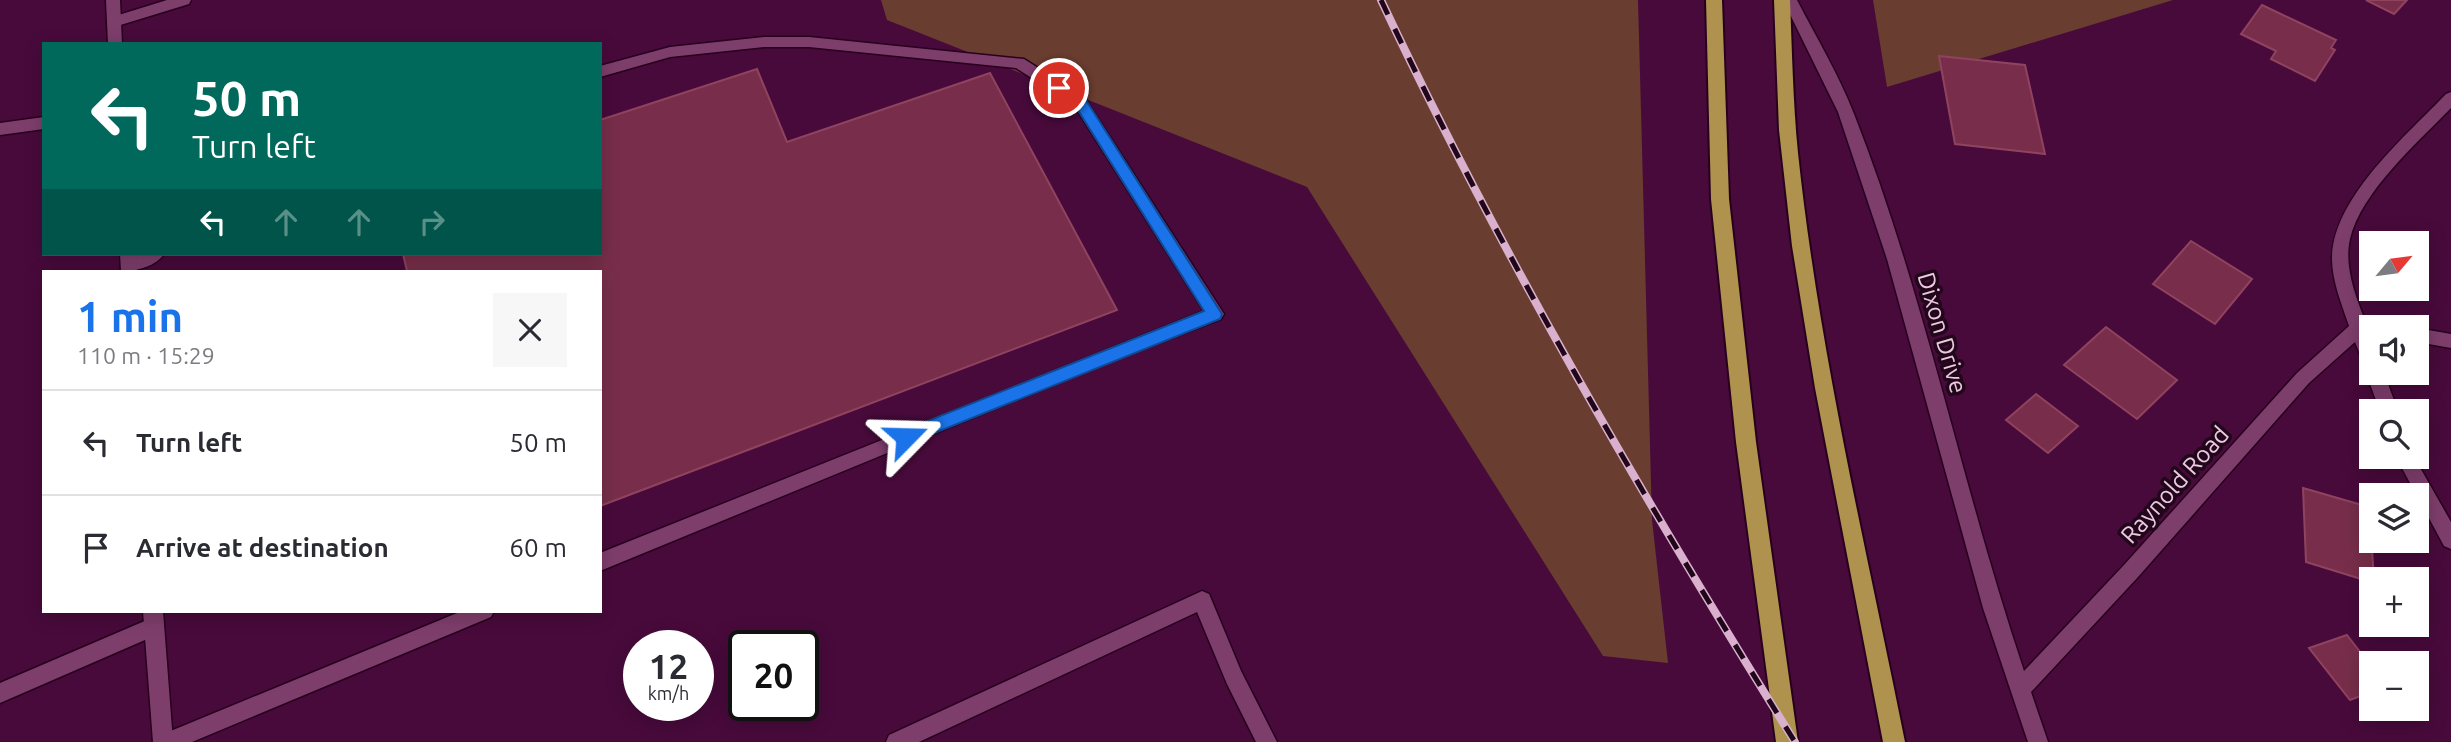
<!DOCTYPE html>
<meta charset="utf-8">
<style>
body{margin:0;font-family:Ubuntu,sans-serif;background:#f7f7f7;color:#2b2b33;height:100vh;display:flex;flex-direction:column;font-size:26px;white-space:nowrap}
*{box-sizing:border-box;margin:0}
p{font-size:23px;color:#7c7c81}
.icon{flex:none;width:38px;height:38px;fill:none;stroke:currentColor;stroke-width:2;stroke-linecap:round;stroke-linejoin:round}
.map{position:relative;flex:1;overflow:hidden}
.side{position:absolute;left:42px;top:270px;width:560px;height:343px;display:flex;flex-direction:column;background:#fff;border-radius:0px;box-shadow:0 4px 18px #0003}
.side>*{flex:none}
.guide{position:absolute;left:42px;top:42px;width:560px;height:214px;border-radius:0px;box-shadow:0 4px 18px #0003;background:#00695c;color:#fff;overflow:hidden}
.needle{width:46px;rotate:61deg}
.tools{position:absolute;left:2359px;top:231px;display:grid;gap:14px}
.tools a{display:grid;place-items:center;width:70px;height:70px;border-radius:0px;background:#fff;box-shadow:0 4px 18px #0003;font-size:35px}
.speed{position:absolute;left:623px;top:630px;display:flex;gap:14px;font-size:35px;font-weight:700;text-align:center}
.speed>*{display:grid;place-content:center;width:91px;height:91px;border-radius:50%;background:#fff;box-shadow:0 4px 18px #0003;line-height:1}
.speed small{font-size:18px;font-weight:400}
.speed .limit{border:4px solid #111;border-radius:10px;background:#fff;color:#111}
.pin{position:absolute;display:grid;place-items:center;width:60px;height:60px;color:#fff;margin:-30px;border:4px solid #fff;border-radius:50%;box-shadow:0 2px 7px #0007}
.me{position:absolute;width:77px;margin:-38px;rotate:68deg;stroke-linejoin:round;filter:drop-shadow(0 0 5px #0008)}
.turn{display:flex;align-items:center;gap:24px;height:147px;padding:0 35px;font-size:32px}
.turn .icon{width:91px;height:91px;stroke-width:2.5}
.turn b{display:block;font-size:49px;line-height:60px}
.lanes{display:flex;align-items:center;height:66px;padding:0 35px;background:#0003;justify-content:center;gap:35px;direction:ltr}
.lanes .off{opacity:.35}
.round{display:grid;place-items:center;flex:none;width:74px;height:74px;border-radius:0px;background:#f7f7f7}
.summary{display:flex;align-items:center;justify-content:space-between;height:119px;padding:0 35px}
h1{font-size:42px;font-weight:700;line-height:52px;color:#1a73e8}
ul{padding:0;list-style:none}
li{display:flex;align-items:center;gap:21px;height:105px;padding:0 35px;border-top:2px solid #e1e1e2}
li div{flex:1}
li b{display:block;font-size:26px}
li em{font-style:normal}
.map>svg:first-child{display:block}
.green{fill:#693d2f}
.building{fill:#782e4a;stroke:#8f435f;stroke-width:2}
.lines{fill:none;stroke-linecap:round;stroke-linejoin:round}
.service-casing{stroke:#28001e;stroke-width:3}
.minor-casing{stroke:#28001e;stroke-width:3}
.trunk-casing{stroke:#28001e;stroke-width:4}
.service{fill:#7e3e6c;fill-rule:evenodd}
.minor{fill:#7e3e6c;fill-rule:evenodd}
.trunk{fill:#ae924e;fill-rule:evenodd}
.rail-casing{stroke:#d9b0cd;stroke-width:8}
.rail{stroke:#21071a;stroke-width:5;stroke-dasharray:16;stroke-linecap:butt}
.route{fill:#1a73e8;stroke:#114b97;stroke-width:2}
.labels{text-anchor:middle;stroke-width:7;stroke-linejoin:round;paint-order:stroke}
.street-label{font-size:24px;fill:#eec8e2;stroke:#21071a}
</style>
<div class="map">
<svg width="2451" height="742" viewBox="0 0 2451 742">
<rect width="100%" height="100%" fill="#480a3b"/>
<path class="green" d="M 881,0 L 1638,0 L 1652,520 L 1668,663 L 1603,656 L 1307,187 L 887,20 Z
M 1873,0 L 2173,0 L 1887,87 Z"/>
<path class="building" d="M 2366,0 L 2407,0 L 2394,14 Z
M 2262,5 L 2336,40 L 2331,48 L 2335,50 L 2315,81 L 2271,59 L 2276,51 L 2241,34 Z
M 1939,56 L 2025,65 L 2045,154 L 1955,144 Z
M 757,69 L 787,142 L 990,73 L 1117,310 L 600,506 L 600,271 L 407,271 L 403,254 L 600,254 L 600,120 Z
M 2191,241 L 2252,279 L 2215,324 L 2153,284 Z
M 2106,327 L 2177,380 L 2137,419 L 2064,365 Z
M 2036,394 L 2078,426 L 2048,453 L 2006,420 Z
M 2303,488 L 2369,507 L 2374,579 L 2371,582 L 2306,562 Z
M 2347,635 L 2371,666 L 2371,692 L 2350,700 L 2309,648 Z"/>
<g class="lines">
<defs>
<path id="service" d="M 167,0 L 191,0 L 189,4 L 114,27 L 107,22 L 109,18 Z
M 764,37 L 809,37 L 1024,59 L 1084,97 L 1224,314 L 1221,319 L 1111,361 L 600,571 L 600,553 L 1204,311 L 1074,105 L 1016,68 L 809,47 L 764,47 L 670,57 L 600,77 L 600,66 L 670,47 Z
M 44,117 L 44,129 L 0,135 L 0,123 Z
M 141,254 L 164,254 C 156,266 137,271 123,271 L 121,267 L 123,262 Z
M 462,611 L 494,611 L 491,617 L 192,742 L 158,742 L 161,735 Z
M 154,617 L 161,619 L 164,626 L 161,633 L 0,703 L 0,683 Z"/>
<path id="minor" d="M 106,0 L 120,0 L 122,44 L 108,44 Z
M 1783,0 L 1797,0 C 1816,37 1839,75 1854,114 C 1925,295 1962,487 2024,671 L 2124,565 L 2297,373 L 2349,326 C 2342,305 2332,281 2332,259 C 2332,198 2407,135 2446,94 L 2451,92 L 2451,108 C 2418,142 2361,192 2350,239 C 2344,266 2355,294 2364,318 L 2379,322 L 2382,327 L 2371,327 L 2369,333 L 2371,373 L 2384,373 L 2398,411 L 2380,411 L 2366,373 L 2368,368 L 2365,367 L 2355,342 L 2309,383 L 2138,577 L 2031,692 L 2048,742 L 2028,742 L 1983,608 L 1887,259 L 1838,112 Z
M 120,254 L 136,254 L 137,271 L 121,271 Z
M 2417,328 L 2451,334 L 2451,348 L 2417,342 Z
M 2396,457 L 2414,457 L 2451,522 L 2451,549 L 2444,546 Z
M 1202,591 L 1209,594 L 1241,671 L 1277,742 L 1256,742 L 1227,684 L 1197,612 L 919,742 L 886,742 L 889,735 Z
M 143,611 L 163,611 L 173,742 L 153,742 Z"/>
<path id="trunk" d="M 1706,0 L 1722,0 L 1729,199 L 1756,442 L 1798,742 L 1776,742 L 1736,442 L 1711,199 Z
M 1774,0 L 1790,0 C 1792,51 1793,102 1798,153 C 1819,352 1866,547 1905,742 L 1883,742 L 1815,388 L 1792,246 L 1779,130 Z"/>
</defs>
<use href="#service" class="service-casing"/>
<use href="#minor" class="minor-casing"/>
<use href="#trunk" class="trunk-casing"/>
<use href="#service" class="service"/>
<use href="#minor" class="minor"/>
<use href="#trunk" class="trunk"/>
<defs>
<path id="rail" d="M 1381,0 C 1502,257 1645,501 1795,742"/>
</defs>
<use href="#rail" class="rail-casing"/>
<use href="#rail" class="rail"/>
</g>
<path class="route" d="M 1059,83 L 1084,97 L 1222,314 L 1220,319 L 912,442 L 900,442 L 898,437 L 900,432 L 1204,311 L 1074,104 L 1052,88 Z"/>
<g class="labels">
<g class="street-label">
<text transform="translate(1942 333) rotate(74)" y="8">Dixon Drive</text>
<text transform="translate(2175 485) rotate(-48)" y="8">Raynold Road</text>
</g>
</g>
</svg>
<div class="tools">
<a><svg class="needle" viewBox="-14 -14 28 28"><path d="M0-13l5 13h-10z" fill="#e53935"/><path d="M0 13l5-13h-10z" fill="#7c7c81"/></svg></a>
<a><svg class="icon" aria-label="sound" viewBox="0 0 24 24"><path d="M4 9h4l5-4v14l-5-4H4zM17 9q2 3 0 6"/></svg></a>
<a><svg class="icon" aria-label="search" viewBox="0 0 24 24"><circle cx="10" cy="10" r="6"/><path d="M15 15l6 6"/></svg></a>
<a><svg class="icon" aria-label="layers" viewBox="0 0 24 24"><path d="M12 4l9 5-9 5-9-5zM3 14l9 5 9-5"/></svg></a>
<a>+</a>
<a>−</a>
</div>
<div class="speed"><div>12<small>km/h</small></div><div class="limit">20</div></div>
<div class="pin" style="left:1059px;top:88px;background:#d93025"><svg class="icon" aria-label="arrive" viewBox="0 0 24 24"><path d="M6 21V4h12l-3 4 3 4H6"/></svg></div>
<svg class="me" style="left:906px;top:437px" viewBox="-20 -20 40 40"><path d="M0-17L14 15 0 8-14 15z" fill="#1a73e8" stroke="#fff" stroke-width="4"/></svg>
<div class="guide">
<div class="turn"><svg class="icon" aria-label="left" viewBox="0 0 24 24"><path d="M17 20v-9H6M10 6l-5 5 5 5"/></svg><div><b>50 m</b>Turn left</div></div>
<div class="lanes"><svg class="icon" aria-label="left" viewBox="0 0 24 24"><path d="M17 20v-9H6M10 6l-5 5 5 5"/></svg><svg class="icon off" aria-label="ahead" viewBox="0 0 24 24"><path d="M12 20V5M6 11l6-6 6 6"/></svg><svg class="icon off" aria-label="ahead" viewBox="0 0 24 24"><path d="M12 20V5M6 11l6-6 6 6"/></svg><svg class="icon off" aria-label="right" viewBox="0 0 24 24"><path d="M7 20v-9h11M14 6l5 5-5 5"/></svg></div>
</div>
<section class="side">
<div class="summary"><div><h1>1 min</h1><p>110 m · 15:29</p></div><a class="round"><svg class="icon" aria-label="close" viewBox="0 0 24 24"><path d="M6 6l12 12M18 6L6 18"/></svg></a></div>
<ul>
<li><svg class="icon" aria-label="left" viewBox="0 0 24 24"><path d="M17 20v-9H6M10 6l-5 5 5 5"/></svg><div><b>Turn left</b></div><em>50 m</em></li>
<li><svg class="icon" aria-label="arrive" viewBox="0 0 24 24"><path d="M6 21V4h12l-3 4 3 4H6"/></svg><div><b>Arrive at destination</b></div><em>60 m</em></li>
</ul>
</section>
</div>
